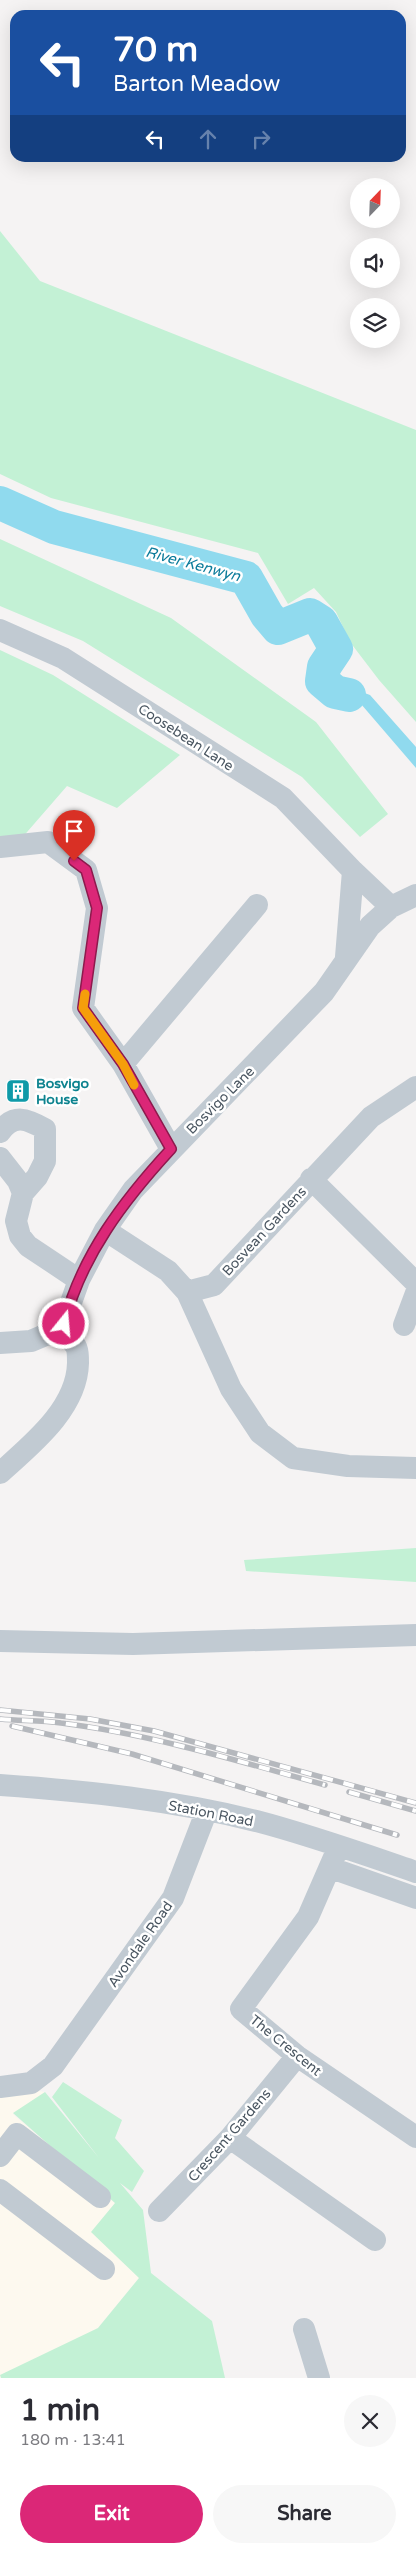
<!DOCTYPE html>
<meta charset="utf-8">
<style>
body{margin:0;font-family:"Varela Round",sans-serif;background:#f7f7f7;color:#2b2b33;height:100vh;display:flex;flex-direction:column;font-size:19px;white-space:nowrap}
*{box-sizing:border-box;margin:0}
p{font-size:16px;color:#7c7c81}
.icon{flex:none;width:28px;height:28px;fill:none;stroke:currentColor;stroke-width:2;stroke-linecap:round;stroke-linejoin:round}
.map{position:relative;height:2378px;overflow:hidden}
.sheet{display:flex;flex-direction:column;background:#fff;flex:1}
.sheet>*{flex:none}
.banner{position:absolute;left:10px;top:10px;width:396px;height:152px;border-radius:15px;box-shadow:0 5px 20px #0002;background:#1a4fa0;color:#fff;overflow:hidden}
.needle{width:32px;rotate:23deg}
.tools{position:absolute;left:350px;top:178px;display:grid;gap:10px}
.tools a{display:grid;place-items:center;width:50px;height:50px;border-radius:50%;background:#fff;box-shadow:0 5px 20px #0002;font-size:25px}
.pin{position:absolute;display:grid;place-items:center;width:42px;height:42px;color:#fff;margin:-51px -21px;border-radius:50% 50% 50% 0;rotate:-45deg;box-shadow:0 0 5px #0007}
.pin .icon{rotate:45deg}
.me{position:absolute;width:55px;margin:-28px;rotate:17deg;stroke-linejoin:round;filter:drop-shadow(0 0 4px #0008)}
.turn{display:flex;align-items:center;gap:18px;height:105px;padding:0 20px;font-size:22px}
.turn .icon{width:65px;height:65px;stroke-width:2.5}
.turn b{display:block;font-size:35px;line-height:42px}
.lanes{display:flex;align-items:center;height:48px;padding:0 20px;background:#0003;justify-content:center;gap:25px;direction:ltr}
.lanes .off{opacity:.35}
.round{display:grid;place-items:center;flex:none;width:52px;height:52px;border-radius:26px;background:#f7f7f7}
.overview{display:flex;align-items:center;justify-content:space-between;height:85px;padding:0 20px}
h1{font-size:30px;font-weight:800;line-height:38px}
.cta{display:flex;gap:10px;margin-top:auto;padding:10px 20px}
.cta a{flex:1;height:58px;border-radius:30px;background:#db2777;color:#fff;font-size:20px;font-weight:800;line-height:58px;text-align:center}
.cta a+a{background:#f7f7f7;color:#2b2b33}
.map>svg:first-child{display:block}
.commercial{fill:#fdf9ef}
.green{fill:#c3f1d5}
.water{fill:#90daee}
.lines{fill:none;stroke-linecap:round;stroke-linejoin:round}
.river{stroke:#90daee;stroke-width:34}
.minor{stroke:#c1cad2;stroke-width:22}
.rail-casing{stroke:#b5b8bd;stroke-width:5.5}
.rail{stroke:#fff;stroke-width:4;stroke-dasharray:11;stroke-linecap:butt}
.route-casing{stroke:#8e194d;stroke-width:12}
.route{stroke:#db2777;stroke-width:9}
.slow{stroke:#f59e0b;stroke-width:9}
.labels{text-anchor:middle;stroke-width:5;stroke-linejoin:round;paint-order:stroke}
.street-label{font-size:14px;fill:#4a5661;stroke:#fff}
.culture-label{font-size:14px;font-weight:bold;fill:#0d838f;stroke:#fff;text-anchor:start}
.water-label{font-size:15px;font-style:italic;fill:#0c7c9b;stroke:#fff}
</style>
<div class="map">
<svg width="416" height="2378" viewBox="0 0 416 2378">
<rect width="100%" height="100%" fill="#f5f3f3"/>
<path class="commercial" d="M 0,2084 L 45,2092 L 13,2114 L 115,2203 L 139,2278 L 98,2328 L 120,2378 L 0,2378 Z"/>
<path class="green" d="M 0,231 L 40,281 L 416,430 L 416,722 L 379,680 L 350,642 L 336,612 L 314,588 L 288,604 L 258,553 L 51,498 L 0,474 Z
M 0,539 L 171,618 L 316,722 L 388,814 L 360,837 L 302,777 L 83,641 L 0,606 Z
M 0,650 L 53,675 L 180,755 L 117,808 L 67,786 L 21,839 L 0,842 Z
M 416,1548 L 416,1582 L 246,1571 L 244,1560 Z
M 63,2082 L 122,2120 L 115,2138 L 144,2171 L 132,2192 L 120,2183 L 143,2210 L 151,2273 L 212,2321 L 225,2378 L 1,2378 L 0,2375 L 98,2328 L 139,2278 L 91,2232 L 115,2203 L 13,2113 L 45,2092 L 99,2158 L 52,2097 Z"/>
<path class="water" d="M 324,667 L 332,681 L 370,695 L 416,747 L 416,768 L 361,704 L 332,695 L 321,678 Z"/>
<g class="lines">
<path class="river" d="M 0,503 L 54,527 L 246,578 L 267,615 L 278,628 L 310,615 L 321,622 L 336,649 L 324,667 L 322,681 L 335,692 L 349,695"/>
<path class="minor" d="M 0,630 L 63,658 L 283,798 L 353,871
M 0,847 L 48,842 L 86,870 L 97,908 L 83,1008 L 123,1064 L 171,1149
M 346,957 L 353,871 L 391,907
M 123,1064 L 257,905
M 0,1132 C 14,1113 27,1119 45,1129 L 45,1161 L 37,1177 L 23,1193 L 16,1221 L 20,1236 L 28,1246 L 79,1280
M 0,1158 L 18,1181 L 23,1193
M 311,1179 L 416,1283
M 105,1230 L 168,1271 L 187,1292 L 231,1389 L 260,1433 L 293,1458 L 348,1466 L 416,1468
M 187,1292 L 214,1285 L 371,1117 L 416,1087
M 404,1325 L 416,1293
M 0,1343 L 31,1341 L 57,1330 L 63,1325 L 79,1280 L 105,1230 L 133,1190 L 324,992 L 370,926 L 391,907 L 416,895
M 0,1473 C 31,1445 77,1409 78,1363 C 78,1357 78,1349 75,1345 C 71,1339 63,1334 57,1330
M 0,1641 L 133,1644 L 416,1635
M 0,1785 C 86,1791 173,1800 256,1821 C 310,1835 363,1854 416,1872
M 339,1846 L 308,1917 L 241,2009 L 297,2056 L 416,2137
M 331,1868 L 416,1898
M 0,2087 L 31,2083 L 53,2066 L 173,1898 L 207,1810
M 230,2138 L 375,2240
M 0,2156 L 17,2134 L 100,2197
M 0,2190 L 104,2269
M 159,2211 L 230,2138 L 297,2056
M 304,2329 L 319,2378"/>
<defs>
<path id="rail" d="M 0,1710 L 90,1719 L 154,1731 L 416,1803
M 0,1719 C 20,1721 41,1720 61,1723 C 150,1734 238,1761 325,1785
M 12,1726 L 132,1754 L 397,1835
M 349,1792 L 416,1811"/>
</defs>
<use href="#rail" class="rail-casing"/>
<use href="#rail" class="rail"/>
</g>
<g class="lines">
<defs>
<path id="route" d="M 64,1324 C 81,1256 124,1200 171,1149 L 123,1064 L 83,1008 L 97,908 L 86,870 L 74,861"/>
</defs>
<use href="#route" class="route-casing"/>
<use href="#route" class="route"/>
<path class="slow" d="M 85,994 L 83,1008 L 123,1064 L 134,1085"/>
</g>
<defs>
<symbol id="building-square" viewBox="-11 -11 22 22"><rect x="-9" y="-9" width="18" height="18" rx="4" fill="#0f9aa8" stroke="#fff"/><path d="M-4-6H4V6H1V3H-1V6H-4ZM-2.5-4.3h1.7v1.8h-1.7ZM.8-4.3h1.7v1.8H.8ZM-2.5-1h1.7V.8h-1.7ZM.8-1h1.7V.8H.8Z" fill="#fff"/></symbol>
</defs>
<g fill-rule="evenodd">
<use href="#building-square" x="4" y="1077" width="28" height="28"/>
</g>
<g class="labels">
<g class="street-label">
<text transform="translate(186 737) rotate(33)" y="5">Coosebean Lane</text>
<text transform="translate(220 1100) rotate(-45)" y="5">Bosvigo Lane</text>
<text transform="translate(264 1231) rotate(-47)" y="5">Bosvean Gardens</text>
<text transform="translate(211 1813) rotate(11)" y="5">Station Road</text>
<text transform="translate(140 1944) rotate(-55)" y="5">Avondale Road</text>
<text transform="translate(286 2045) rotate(39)" y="5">The Crescent</text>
<text transform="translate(229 2135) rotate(-49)" y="5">Crescent Gardens</text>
</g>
<g class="culture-label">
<text x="36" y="1088">Bosvigo<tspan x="36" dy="16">House</tspan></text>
</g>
<g class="water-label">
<text transform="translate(193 564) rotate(15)" y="5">River Kenwyn</text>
</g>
</g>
</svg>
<div class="tools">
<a><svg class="needle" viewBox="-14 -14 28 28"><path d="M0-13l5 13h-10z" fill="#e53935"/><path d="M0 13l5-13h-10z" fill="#7c7c81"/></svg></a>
<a><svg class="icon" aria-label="sound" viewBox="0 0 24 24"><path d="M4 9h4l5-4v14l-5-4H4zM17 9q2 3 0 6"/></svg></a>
<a><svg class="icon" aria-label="layers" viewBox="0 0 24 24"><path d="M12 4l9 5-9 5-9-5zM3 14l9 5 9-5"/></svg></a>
</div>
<div class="pin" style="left:74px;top:861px;background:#d93025"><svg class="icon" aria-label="arrive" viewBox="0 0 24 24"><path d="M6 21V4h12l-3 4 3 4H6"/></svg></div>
<svg class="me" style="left:64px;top:1324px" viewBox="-20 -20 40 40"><circle r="17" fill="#db2777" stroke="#fff" stroke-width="3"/><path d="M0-11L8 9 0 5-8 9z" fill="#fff"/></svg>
<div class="banner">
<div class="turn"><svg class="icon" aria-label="left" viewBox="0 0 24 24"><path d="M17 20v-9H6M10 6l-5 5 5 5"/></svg><div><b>70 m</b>Barton Meadow</div></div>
<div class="lanes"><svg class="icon" aria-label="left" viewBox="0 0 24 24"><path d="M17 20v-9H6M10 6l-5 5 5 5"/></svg><svg class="icon off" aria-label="ahead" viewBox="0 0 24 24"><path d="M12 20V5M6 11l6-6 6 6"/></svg><svg class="icon off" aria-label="right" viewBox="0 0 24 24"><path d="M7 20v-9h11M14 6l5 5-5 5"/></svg></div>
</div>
</div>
<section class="sheet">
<div class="overview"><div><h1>1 min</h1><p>180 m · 13:41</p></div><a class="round"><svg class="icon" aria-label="close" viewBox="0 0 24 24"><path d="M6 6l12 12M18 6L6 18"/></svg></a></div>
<div class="cta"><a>Exit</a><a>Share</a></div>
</section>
